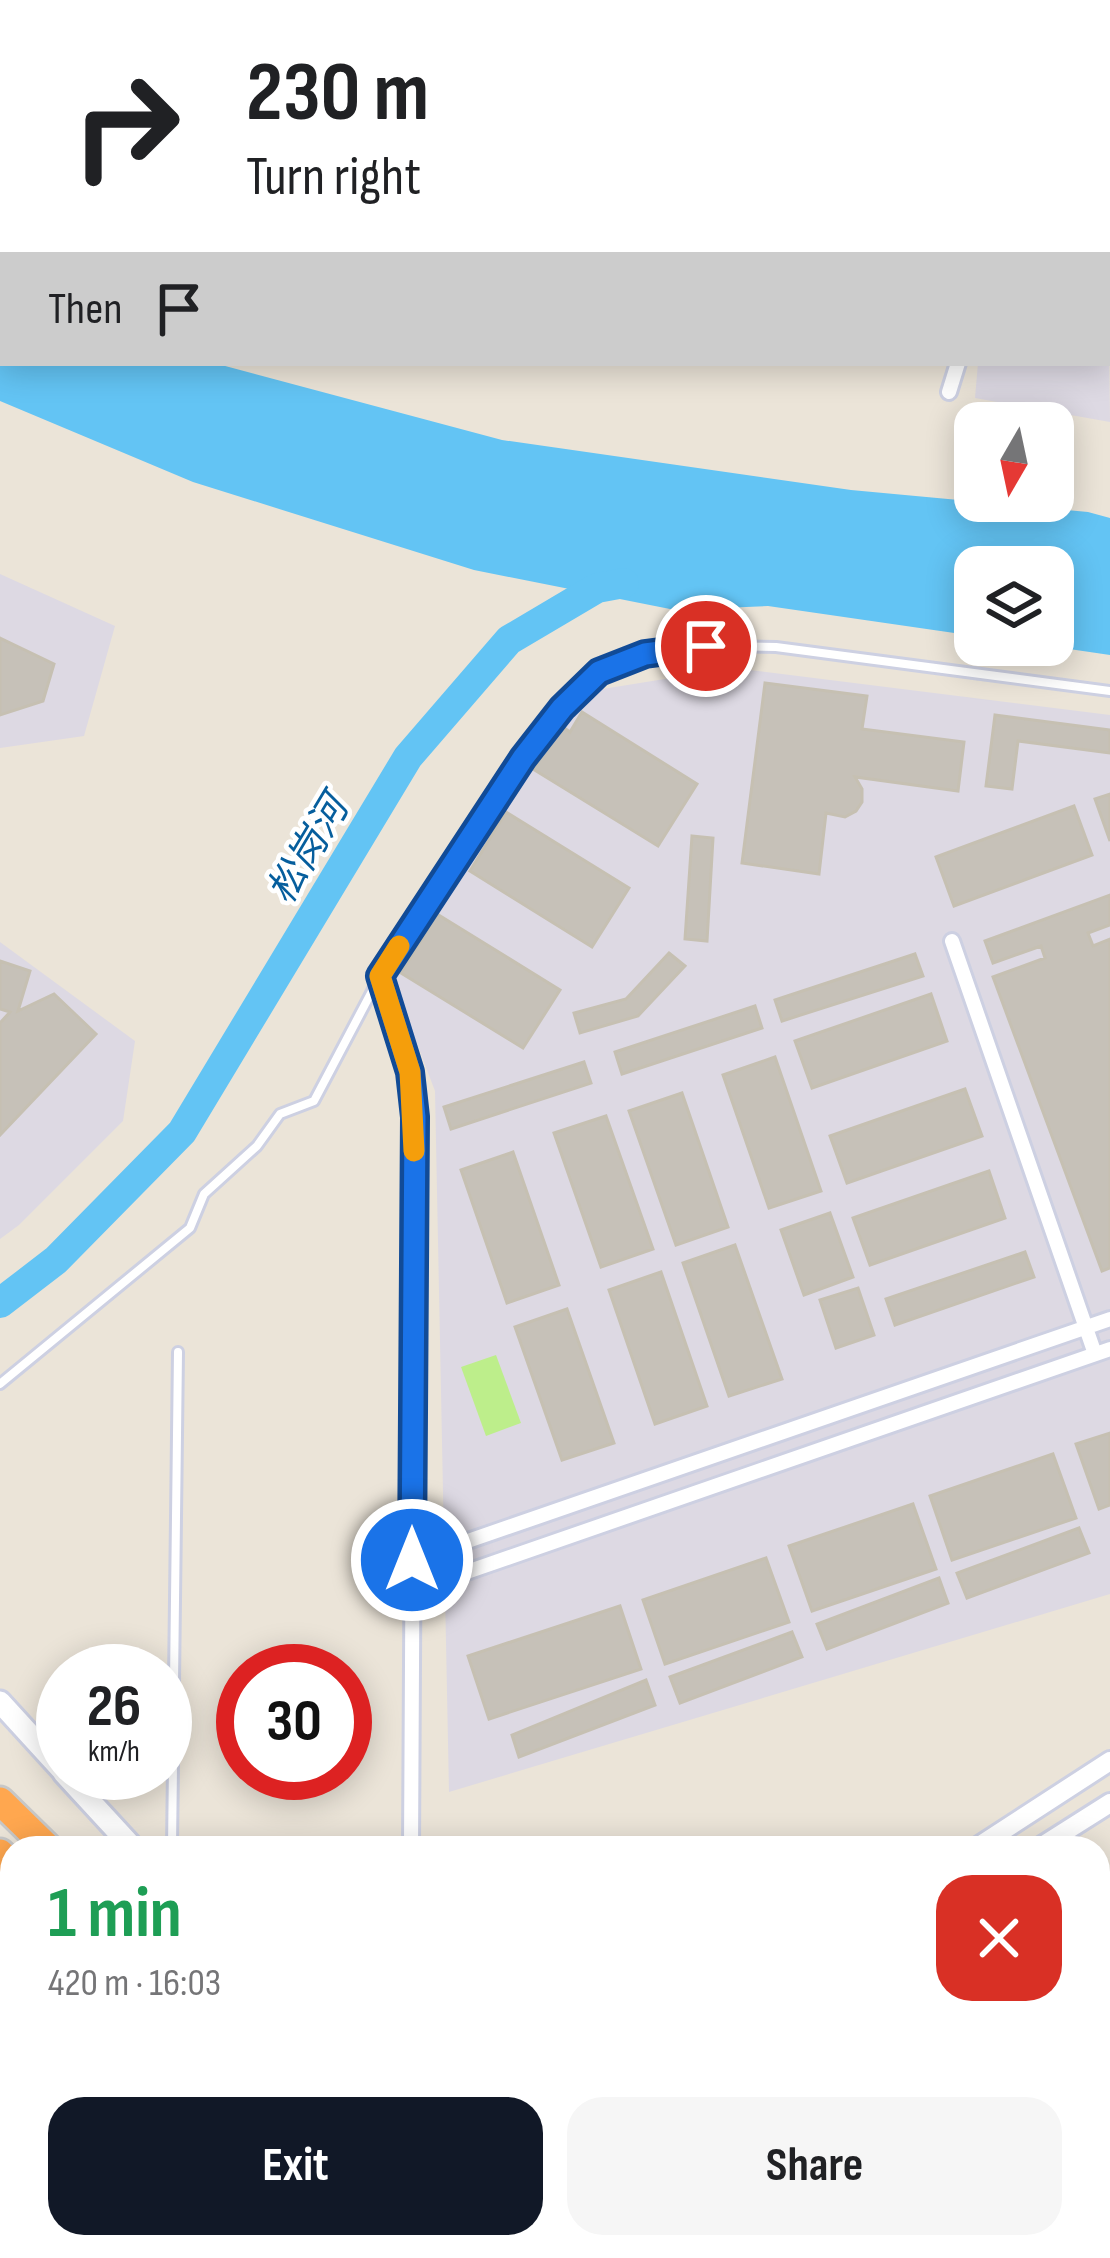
<!DOCTYPE html>
<meta charset="utf-8">
<style>
body{margin:0;font-family:"Sofia Sans Condensed","Noto Sans SC",sans-serif;background:#f6f6f6;color:#202124;height:100vh;display:flex;flex-direction:column;font-size:45px;white-space:nowrap}
*{box-sizing:border-box;margin:0}
p{font-size:39px;color:#757577}
.icon{flex:none;width:66px;height:66px;fill:none;stroke:currentColor;stroke-width:2;stroke-linecap:round;stroke-linejoin:round}
.map{position:relative;flex:1;overflow:hidden}
.side{position:absolute;left:0px;top:1836px;width:1110px;height:423px;display:flex;flex-direction:column;background:#fff;border-radius:36px 36px 0 0;box-shadow:0 6px 30px #0003}
.side>*{flex:none}
.guide{position:absolute;left:0px;top:0px;width:1110px;height:366px;box-shadow:0 6px 30px #0003;background:#fff;color:#202124;overflow:hidden}
.needle{width:78px;rotate:189deg}
.fabs{position:absolute;left:954px;top:402px;display:grid;gap:24px}
.fabs a{display:grid;place-items:center;width:120px;height:120px;border-radius:24px;background:#fff;box-shadow:0 6px 30px #0003;font-size:60px}
.speed{position:absolute;left:36px;top:1644px;display:flex;gap:24px;font-size:60px;font-weight:700;text-align:center}
.speed>*{display:grid;place-content:center;width:156px;height:156px;border-radius:50%;background:#fff;box-shadow:0 6px 30px #0003;line-height:1}
.speed small{font-size:30px;font-weight:400}
.speed .limit{border:18px solid #d22;background:#fff;color:#111}
.pin{position:absolute;display:grid;place-items:center;width:102px;height:102px;color:#fff;margin:-51px;border:6px solid #fff;border-radius:50%;box-shadow:0 3px 12px #0007}
.me{position:absolute;width:132px;margin:-66px;rotate:0deg;stroke-linejoin:round;filter:drop-shadow(0 0 9px #0008)}
.turn{display:flex;align-items:center;gap:42px;height:252px;padding:0 48px;font-size:54px}
.turn .icon{width:156px;height:156px;stroke-width:2.5}
.turn b{display:block;font-size:84px;line-height:102px}
.then{display:flex;align-items:center;height:114px;padding:0 48px;background:#0003;gap:24px;font-size:45px}
.round{display:grid;place-items:center;flex:none;width:126px;height:126px;border-radius:36px;background:#f6f6f6}
.head{display:flex;align-items:center;justify-content:space-between;height:204px;padding:0 48px}
h1{font-size:72px;font-weight:700;line-height:90px;color:#1e9e55}
.cta{display:flex;gap:24px;margin-top:auto;padding:24px 48px}
.cta a{flex:1;height:138px;border-radius:36px;background:#111827;color:#fff;font-size:48px;font-weight:700;line-height:138px;text-align:center}
.cta a+a{background:#f6f6f6;color:#202124}
.map>svg:first-child{display:block}
.industrial{fill:#ddd9e3}
.pitch{fill:#bdee8b}
.water{fill:#63c4f4}
.lines{fill:none;stroke-linecap:round;stroke-linejoin:round}
.river{stroke:#63c4f4;stroke-width:30}
.building{fill:#c6c1b8;stroke:#c6c0b2;stroke-width:3}
.service-casing{stroke:#cdd0e2;stroke-width:14}
.minor-casing{stroke:#cdd0e2;stroke-width:20}
.tertiary-casing{stroke:#cdd0e2;stroke-width:24}
.secondary-casing{stroke:#cdd0e2;stroke-width:27}
.motorway-casing{stroke:#c7c7c7;stroke-width:33}
.service{stroke:#fff;stroke-width:8}
.minor{stroke:#fff;stroke-width:14}
.tertiary{stroke:#fff;stroke-width:18}
.secondary{stroke:#fff;stroke-width:21}
.motorway{stroke:#ffa74f;stroke-width:27}
.route-casing{stroke:#114b97;stroke-width:30}
.route{stroke:#1a73e8;stroke-width:21}
.slow{stroke:#f59e0b;stroke-width:21}
.labels{text-anchor:middle;stroke-width:9;stroke-linejoin:round;paint-order:stroke}
.water-label{font-size:39px;font-style:italic;fill:#065e9d;stroke:#fff}
</style>
<div class="map">
<svg width="1110" height="2258" viewBox="0 0 1110 2258">
<rect width="100%" height="100%" fill="#ebe4d8"/>
<path class="industrial" d="M 177,0 L 1031,0 L 177,3 Z
M 1107,180 L 1110,422 L 975,398 L 978,363 L 1107,363 Z
M 0,574 L 115,626 L 84,736 L 0,748 Z
M 733,668 L 1110,715 L 1110,1594 L 449,1792 L 435,1091 L 392,978 L 584,692 Z
M 0,942 L 135,1041 L 123,1121 L 19,1225 L 0,1239 Z
M 1110,1890 L 1110,2258 L 608,2258 L 598,2247 L 1098,2247 L 1098,1900 Z"/>
<path class="pitch" d="M 496,1355 L 521,1423 L 486,1436 L 461,1367 Z"/>
<path class="water" d="M 0,270 L 3,363 L 214,363 L 502,440 L 851,490 L 1088,512 L 1110,518 L 1110,655 L 1042,645 L 1053,645 L 1053,567 L 975,567 L 975,636 L 768,606 L 675,610 L 474,570 L 193,482 L 0,401 Z"/>
<g class="lines">
<path class="river" d="M 0,1303 L 56,1260 L 182,1132 L 408,757 L 509,640 L 597,588 L 624,583"/>
</g>
<path class="building" d="M 0,0 L 27,0 L 3,3 L 3,115 Z
M 0,638 L 54,664 L 43,701 L 0,715 Z
M 765,683 L 867,696 L 862,729 L 964,742 L 958,791 L 855,777 L 862,789 L 862,802 L 856,811 L 845,817 L 826,813 L 819,874 L 742,863 Z
M 582,712 L 697,784 L 658,846 L 533,769 L 560,725 L 570,732 Z
M 995,715 L 1110,730 L 1110,753 L 1018,741 L 1012,789 L 986,786 Z
M 1110,794 L 1110,841 L 1095,799 Z
M 1074,806 L 1092,855 L 954,906 L 936,857 Z
M 506,812 L 629,888 L 592,947 L 470,871 Z
M 692,836 L 713,838 L 707,941 L 685,939 Z
M 1110,895 L 1110,925 L 1088,933 L 1093,946 L 1110,939 L 1110,1268 L 1102,1271 L 993,977 L 1045,958 L 1041,946 L 993,963 L 985,941 Z
M 437,914 L 560,990 L 523,1048 L 401,973 Z
M 669,953 L 685,966 L 638,1016 L 580,1033 L 574,1013 L 626,999 Z
M 915,954 L 923,976 L 782,1021 L 775,1000 Z
M 0,961 L 30,971 L 18,1011 L 54,994 L 96,1034 L 0,1135 L 0,1023 L 10,1012 L 0,1009 Z
M 931,994 L 947,1041 L 812,1088 L 795,1041 Z
M 755,1006 L 762,1028 L 622,1074 L 615,1052 Z
M 775,1057 L 821,1191 L 769,1208 L 723,1075 Z
M 584,1062 L 591,1083 L 451,1129 L 444,1107 Z
M 965,1089 L 982,1136 L 847,1183 L 830,1136 Z
M 682,1093 L 728,1227 L 676,1245 L 629,1111 Z
M 606,1116 L 653,1249 L 601,1267 L 554,1133 Z
M 513,1152 L 559,1285 L 507,1303 L 461,1170 Z
M 989,1171 L 1005,1218 L 870,1265 L 853,1218 Z
M 830,1213 L 853,1277 L 804,1295 L 781,1230 Z
M 735,1245 L 782,1379 L 729,1396 L 683,1263 Z
M 1025,1252 L 1034,1277 L 895,1325 L 886,1299 Z
M 661,1272 L 707,1406 L 655,1424 L 609,1290 Z
M 858,1288 L 874,1335 L 836,1348 L 820,1300 Z
M 567,1309 L 614,1443 L 562,1460 L 515,1327 Z
M 1110,1433 L 1110,1505 L 1099,1509 L 1076,1444 Z
M 1053,1454 L 1076,1518 L 952,1560 L 930,1496 Z
M 913,1504 L 936,1569 L 812,1611 L 789,1546 Z
M 1079,1528 L 1089,1553 L 967,1598 L 957,1573 Z
M 766,1558 L 789,1622 L 665,1664 L 643,1600 Z
M 939,1578 L 948,1603 L 827,1649 L 817,1624 Z
M 620,1606 L 641,1669 L 489,1719 L 468,1656 Z
M 792,1632 L 802,1657 L 680,1703 L 670,1677 Z
M 646,1680 L 655,1705 L 519,1757 L 512,1735 Z
M 1098,2039 L 1110,2051 L 1110,2058 L 1098,2070 Z
M 1110,2123 L 1110,2197 L 1098,2210 L 1098,2135 Z
M 0,2226 L 12,2228 L 12,2247 L 18,2247 L 16,2258 L 0,2258 Z
M 901,2247 L 956,2247 L 963,2255 L 889,2258 Z"/>
<g class="lines">
<defs>
<path id="service" d="M 0,1384 L 190,1228 L 204,1194 L 257,1146 L 280,1114 L 314,1101 L 380,976 L 523,758 L 562,708 L 599,672 L 645,654 L 706,646 L 776,647 L 1110,691
M 172,1848 L 178,1352
M 984,2247 L 994,2258
M 1097,2247 L 1109,2258"/>
<path id="minor" d="M 1046,3 L 1046,0
M 949,392 L 958,363
M 952,941 L 1095,1354
M 380,976 L 410,1071 L 415,1117 L 411,1848
M 413,1560 L 1110,1319
M 412,1591 L 1110,1349"/>
<path id="tertiary" d="M 976,1848 L 1110,1761
M 1039,1848 L 1110,1803"/>
<path id="secondary" d="M 0,1702 L 63,1771
M 64,1773 L 133,1848
M 0,1903 L 12,1915
M 508,2247 L 518,2258
M 339,2258 L 356,2247"/>
<path id="motorway" d="M 0,1801 L 48,1848
M 0,1853 L 12,1865
M 390,2247 L 401,2258
M 435,2247 L 445,2258"/>
</defs>
<use href="#service" class="service-casing"/>
<use href="#minor" class="minor-casing"/>
<use href="#tertiary" class="tertiary-casing"/>
<use href="#secondary" class="secondary-casing"/>
<use href="#motorway" class="motorway-casing"/>
<use href="#service" class="service"/>
<use href="#minor" class="minor"/>
<use href="#tertiary" class="tertiary"/>
<use href="#secondary" class="secondary"/>
<use href="#motorway" class="motorway"/>
</g>
<g class="lines">
<defs>
<path id="route" d="M 412,1560 L 415,1117 L 410,1072 L 380,976 L 523,758 L 562,708 L 599,672 L 645,654 L 706,646"/>
</defs>
<use href="#route" class="route-casing"/>
<use href="#route" class="route"/>
<path class="slow" d="M 399,946 L 380,976 L 410,1072 L 414,1151"/>
</g>
<g class="labels">
<g class="water-label">
<text transform="translate(307 849) rotate(-59)" y="14">松岗河</text>
</g>
</g>
</svg>
<div class="fabs">
<a><svg class="needle" viewBox="-14 -14 28 28"><path d="M0-13l5 13h-10z" fill="#e53935"/><path d="M0 13l5-13h-10z" fill="#757577"/></svg></a>
<a><svg class="icon" aria-label="layers" viewBox="0 0 24 24"><path d="M12 4l9 5-9 5-9-5zM3 14l9 5 9-5"/></svg></a>
</div>
<div class="speed"><div>26<small>km/h</small></div><div class="limit">30</div></div>
<div class="pin" style="left:706px;top:646px;background:#d93025"><svg class="icon" aria-label="arrive" viewBox="0 0 24 24"><path d="M6 21V4h12l-3 4 3 4H6"/></svg></div>
<svg class="me" style="left:412px;top:1560px" viewBox="-20 -20 40 40"><circle r="17" fill="#1a73e8" stroke="#fff" stroke-width="3"/><path d="M0-11L8 9 0 5-8 9z" fill="#fff"/></svg>
<div class="guide">
<div class="turn"><svg class="icon" aria-label="right" viewBox="0 0 24 24"><path d="M7 20v-9h11M14 6l5 5-5 5"/></svg><div><b>230 m</b>Turn right</div></div>
<div class="then">Then<svg class="icon" aria-label="arrive" viewBox="0 0 24 24"><path d="M6 21V4h12l-3 4 3 4H6"/></svg></div>
</div>
<section class="side">
<div class="head"><div><h1>1 min</h1><p>420 m · 16:03</p></div><a class="round" style="background:#d93025;color:#fff"><svg class="icon" aria-label="close" viewBox="0 0 24 24"><path d="M6 6l12 12M18 6L6 18"/></svg></a></div>
<div class="cta"><a>Exit</a><a>Share</a></div>
</section>
</div>
